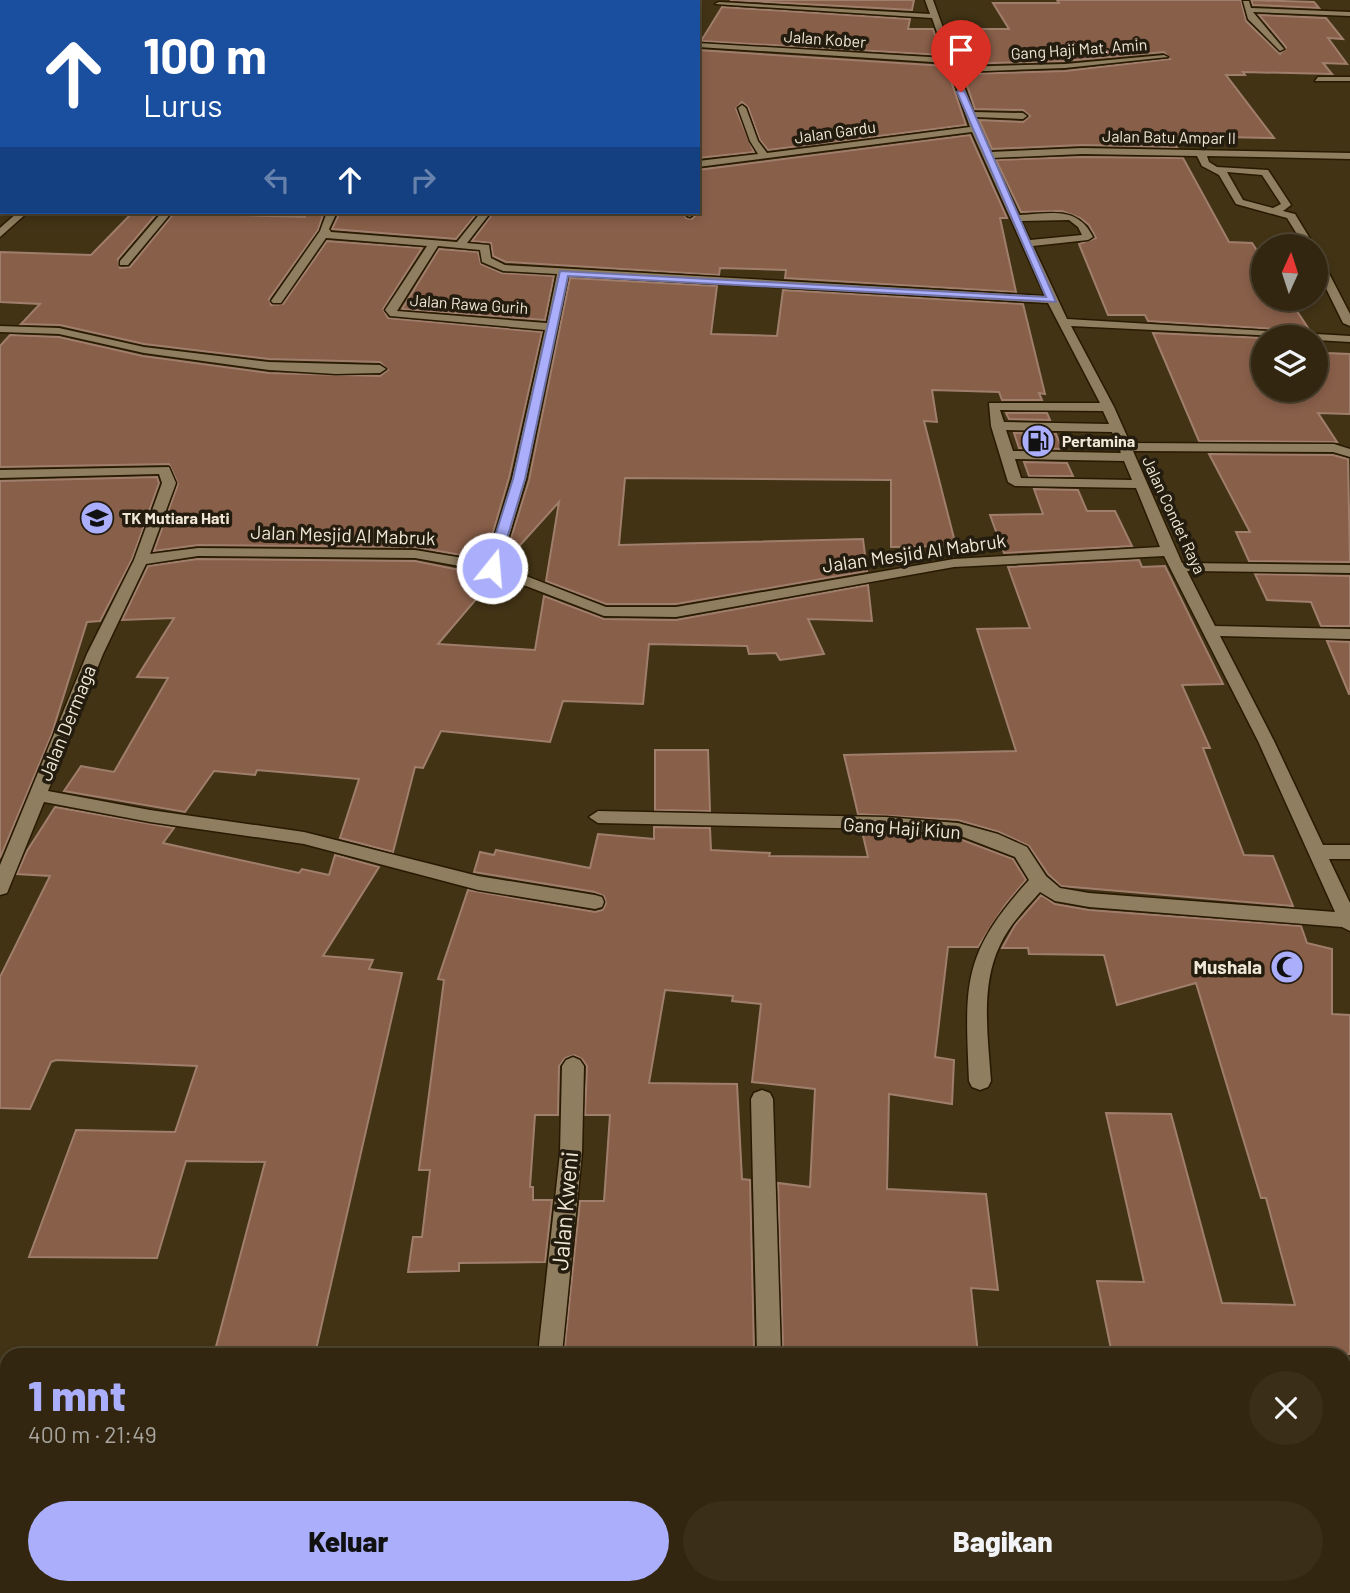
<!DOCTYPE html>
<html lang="id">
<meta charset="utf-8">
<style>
body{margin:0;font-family:Barlow,sans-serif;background:#3a2e19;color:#f1f3f6;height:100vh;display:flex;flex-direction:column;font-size:26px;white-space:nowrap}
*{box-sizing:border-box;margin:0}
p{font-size:23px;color:#a8a59f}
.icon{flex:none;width:38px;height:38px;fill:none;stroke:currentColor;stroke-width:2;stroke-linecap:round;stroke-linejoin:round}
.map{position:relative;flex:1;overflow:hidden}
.drawer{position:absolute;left:0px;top:1348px;width:1351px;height:247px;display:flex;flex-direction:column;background:#322610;border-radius:21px 21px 0 0;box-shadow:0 4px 10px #0003,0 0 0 2px #4d4330}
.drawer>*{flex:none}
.guide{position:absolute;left:0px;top:0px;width:700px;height:214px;box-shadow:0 4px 10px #0003,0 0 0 2px #4d4330;background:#1a4fa0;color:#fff;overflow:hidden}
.needle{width:46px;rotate:3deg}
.buttons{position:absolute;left:1251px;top:234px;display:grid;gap:14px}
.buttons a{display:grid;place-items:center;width:77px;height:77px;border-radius:50%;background:#322610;box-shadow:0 4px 10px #0003,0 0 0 2px #4d4330;font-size:35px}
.pin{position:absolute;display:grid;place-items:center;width:60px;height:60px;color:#fff;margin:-72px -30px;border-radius:50% 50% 50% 0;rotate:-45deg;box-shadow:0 0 7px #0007}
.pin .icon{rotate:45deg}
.me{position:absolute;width:77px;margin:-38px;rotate:17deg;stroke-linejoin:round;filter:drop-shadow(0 0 5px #0008)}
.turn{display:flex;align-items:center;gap:24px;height:147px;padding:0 28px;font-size:32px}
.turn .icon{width:91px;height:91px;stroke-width:2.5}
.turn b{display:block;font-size:49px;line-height:60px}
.lanes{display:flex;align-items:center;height:66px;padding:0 28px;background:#0003;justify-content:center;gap:35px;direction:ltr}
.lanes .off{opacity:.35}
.round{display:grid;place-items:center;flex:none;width:74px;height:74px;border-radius:37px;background:#3a2e19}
.summary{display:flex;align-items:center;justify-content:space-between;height:119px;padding:0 28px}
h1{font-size:42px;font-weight:800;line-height:52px;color:#abaffb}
.cta{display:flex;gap:14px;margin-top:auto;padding:14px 28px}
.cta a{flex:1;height:80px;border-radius:42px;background:#abaffb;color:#111;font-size:28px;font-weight:800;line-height:80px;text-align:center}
.cta a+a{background:#3a2e19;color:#f1f3f6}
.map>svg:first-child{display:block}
.building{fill:#885f49;stroke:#a07e6c;stroke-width:2}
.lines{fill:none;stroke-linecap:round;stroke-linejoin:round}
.minor-casing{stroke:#281a00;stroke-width:3}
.minor{fill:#8f7e5f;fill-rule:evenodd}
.route{fill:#abaffb;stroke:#6f72a3;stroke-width:2}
.labels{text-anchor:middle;stroke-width:7;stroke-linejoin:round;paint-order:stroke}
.far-street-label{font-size:16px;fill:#f1e7d6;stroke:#231c0f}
.far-poi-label{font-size:16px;font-weight:bold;fill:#f1e7d6;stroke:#231c0f;text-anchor:start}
.street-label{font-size:19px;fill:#f1e7d6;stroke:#231c0f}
.poi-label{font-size:19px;font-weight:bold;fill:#f1e7d6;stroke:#231c0f;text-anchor:end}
.near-street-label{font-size:23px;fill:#f1e7d6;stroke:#231c0f}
</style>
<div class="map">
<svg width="1350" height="1593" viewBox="0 0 1350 1593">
<rect width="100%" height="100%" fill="#423315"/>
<path class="building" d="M 730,0 L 914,0 L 912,10 Z
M 1057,0 L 1241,0 L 1246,21 L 1280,54 L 1286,47 L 1259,15 L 1326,18 L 1343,39 L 1328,38 L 1347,64 L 1323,63 L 1332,74 L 1243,72 L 1245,75 L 1226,75 L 1274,138 L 1171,136 L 1177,147 L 1082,145 L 992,149 L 979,120 L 1023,122 L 1030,116 L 1023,110 L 975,109 L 963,74 L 1065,71 L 1170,59 L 1164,52 L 1065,61 L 959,64 L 946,29 L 1009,29 L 993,3 L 1059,3 Z
M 1251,0 L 1314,2 L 1319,8 L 1253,5 Z
M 722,7 L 910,19 L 908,29 L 933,29 L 942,55 L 701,41 Z
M 698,50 L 946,66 L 966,125 L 768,150 L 760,140 L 748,107 L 742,102 L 736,109 L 754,152 L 698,158 Z
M 970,135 L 1007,218 L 1000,218 L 1016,292 L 785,278 L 786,270 L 720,268 L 719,275 L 506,262 L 493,256 L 491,243 L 472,241 L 494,212 L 684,212 L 686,218 L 692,219 L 699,212 L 698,170 Z
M 1082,157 L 1183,158 L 1229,242 L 1252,243 L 1264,261 L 1264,299 L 1289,299 L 1310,331 L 1148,321 L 1145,315 L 1108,315 L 1079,244 L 1096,238 L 1089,225 L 1080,218 L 1062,211 L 1021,212 L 996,160 Z
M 133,212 L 158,212 L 118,259 L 120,268 L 130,267 L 174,213 L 305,217 L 305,212 L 324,212 L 318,230 L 269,299 L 271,305 L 283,304 L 327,241 L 422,248 L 383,309 L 388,318 L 542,332 L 509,478 L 485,559 L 415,547 L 198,545 L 154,551 L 178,484 L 169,464 L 0,467 L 0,346 L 10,335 L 59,337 L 143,356 L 269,373 L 380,376 L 388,370 L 380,362 L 269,359 L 144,344 L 60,325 L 21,324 L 40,304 L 0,302 L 0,252 L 91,255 Z
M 340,212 L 478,212 L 456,239 L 332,229 Z
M 439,249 L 478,252 L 481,264 L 502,273 L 554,276 L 545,320 L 402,309 Z
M 570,278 L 717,286 L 711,334 L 777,336 L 783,290 L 1023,304 L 1045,394 L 1039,393 L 1042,400 L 1002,400 L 999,392 L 932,390 L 937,422 L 924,421 L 956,546 L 891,547 L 891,480 L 625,478 L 619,545 L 863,539 L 867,571 L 676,604 L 606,604 L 546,581 L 559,502 L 503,564 L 529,480 Z
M 1153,333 L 1264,338 L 1264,390 L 1316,390 L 1316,343 L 1324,347 L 1327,353 L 1350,354 L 1350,414 L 1318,413 L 1337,442 L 1199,441 Z
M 1006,413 L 1047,413 L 1050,420 L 1009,419 Z
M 1014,433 L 1056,434 L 1062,449 L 1019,448 Z
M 1209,454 L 1333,455 L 1348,459 L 1350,562 L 1249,561 L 1236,532 L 1250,532 Z
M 1024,462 L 1067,463 L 1073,476 L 1029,476 Z
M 157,477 L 159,483 L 132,559 L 100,621 L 87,622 L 51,736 L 0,858 L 0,481 Z
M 1034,489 L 1078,490 L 1087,511 L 1115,511 L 1132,546 L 1004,553 L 990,515 L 1043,514 Z
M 198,559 L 415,561 L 495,577 L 438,644 L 535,650 L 544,596 L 604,619 L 676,620 L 868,585 L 872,621 L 808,619 L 824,654 L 780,660 L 776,653 L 749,654 L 747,646 L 649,644 L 643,704 L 563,701 L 550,742 L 441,731 L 423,768 L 415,767 L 393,852 L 340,838 L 359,779 L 257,770 L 255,775 L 214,771 L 185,812 L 64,791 L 81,766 L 114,772 L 168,678 L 137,677 L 174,618 L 122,620 L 148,566 Z
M 1139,560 L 1142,567 L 1165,566 L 1223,684 L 1182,685 L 1210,748 L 1203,748 L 1244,855 L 1273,856 L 1293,906 L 1061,886 L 1048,874 L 1029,846 L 999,832 L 958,820 L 858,814 L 844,755 L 1016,751 L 977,629 L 1030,628 L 1008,567 Z
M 1255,574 L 1350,576 L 1350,626 L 1321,626 L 1311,602 L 1267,600 Z
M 1327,641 L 1350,642 L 1350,694 L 1349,694 Z
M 655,750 L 708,750 L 710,811 L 655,810 Z
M 55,807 L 174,828 L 163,843 L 299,873 L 302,869 L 329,875 L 335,855 L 379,867 L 323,956 L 373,960 L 369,969 L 402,973 L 315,1354 L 214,1354 L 265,1162 L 186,1161 L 157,1258 L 29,1257 L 76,1130 L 175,1132 L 197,1066 L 56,1060 L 51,1062 L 30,1109 L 0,1108 L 0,977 L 50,876 L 17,874 L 27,851 Z
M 654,827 L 710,828 L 711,850 L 770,853 L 769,856 L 868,857 L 862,831 L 957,838 L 1013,859 L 1026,880 L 1005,905 L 978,947 L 948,947 L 935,1057 L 954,1060 L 952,1104 L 889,1094 L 887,1189 L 986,1194 L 998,1290 L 971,1288 L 978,1354 L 804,1354 L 803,1347 L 783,1348 L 778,1183 L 810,1187 L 815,1089 L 752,1082 L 761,1004 L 732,1001 L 733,996 L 665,990 L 649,1083 L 737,1084 L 742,1179 L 750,1180 L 754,1350 L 691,1354 L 564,1354 L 580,1201 L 604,1201 L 610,1115 L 585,1115 L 587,1066 L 582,1059 L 574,1055 L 565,1058 L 559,1066 L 558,1115 L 535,1115 L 530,1187 L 533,1187 L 533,1200 L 552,1200 L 545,1262 L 459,1263 L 459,1271 L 408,1272 L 413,1237 L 422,1237 L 430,1170 L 419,1170 L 444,980 L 438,979 L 468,890 L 595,912 L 603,910 L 606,903 L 604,896 L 595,892 L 474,872 L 480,852 L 494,855 L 496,850 L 590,868 L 598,834 L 654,839 Z
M 1041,895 L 1055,904 L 1089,910 L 1301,926 L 1307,943 L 1332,949 L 1332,1014 L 1350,1015 L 1350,1354 L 1112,1354 L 1097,1281 L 1144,1282 L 1106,1113 L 1171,1114 L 1222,1303 L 1295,1305 L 1266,1198 L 1261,1198 L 1196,983 L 1117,1005 L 1104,955 L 1029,954 L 1028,948 L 1002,948 L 1015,925 Z"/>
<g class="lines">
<defs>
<path id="minor" d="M 99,0 L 139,0 L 141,2 L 101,2 Z
M 232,0 L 242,0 L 231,2 Z
M 357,0 L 365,0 L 356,2 Z
M 564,0 L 572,0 L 564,2 Z
M 925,0 L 933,0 L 957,67 L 1065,64 L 1164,55 L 1168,57 L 1065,68 L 959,72 L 973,112 L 1023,113 L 1027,116 L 1023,119 L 975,117 L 990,152 L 1082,148 L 1350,153 L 1350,159 L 1207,156 L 1209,162 L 1217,167 L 1268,170 L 1291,205 L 1283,211 L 1295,214 L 1315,247 L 1305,247 L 1287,218 L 1236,204 L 1219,175 L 1202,166 L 1197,156 L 1082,154 L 992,158 L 1019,215 C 1050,214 1077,205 1093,237 L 1088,240 L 1033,246 L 1067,319 L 1350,336 L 1350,342 L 1316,340 L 1316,338 L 1071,326 L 1114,407 L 1130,443 L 1334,444 L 1350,449 L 1350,457 L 1333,452 L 1133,451 L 1182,563 L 1350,565 L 1350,573 L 1187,571 L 1215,626 L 1350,629 L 1350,639 L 1220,636 L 1274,741 L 1323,845 L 1350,845 L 1350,859 L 1329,859 L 1350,903 L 1350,931 L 1342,927 L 1089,907 L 1055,901 L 1040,892 C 1026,908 1009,925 1000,945 C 980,986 988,1037 991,1081 L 988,1087 L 980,1090 L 972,1087 L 969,1081 C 965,984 961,955 1029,880 L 1015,857 L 958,835 L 886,829 L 598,823 L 589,817 L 598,811 L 886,817 L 958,823 L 998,834 L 1027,847 L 1046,876 L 1060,888 L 1089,893 L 1335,912 L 1258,741 L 1164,556 L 954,567 L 676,617 L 604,616 L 487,571 L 415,558 L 198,556 L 146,564 L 103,654 L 48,791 L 150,810 L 304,832 L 478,876 L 595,895 L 602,897 L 604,902 L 602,907 L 595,909 L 478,890 L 304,844 L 150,822 L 44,802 L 9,888 L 7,893 L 0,895 L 0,865 L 87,654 L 134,560 L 162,483 L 159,474 L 0,478 L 0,470 L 169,467 L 176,483 L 150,554 L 198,548 L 415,550 L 487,562 L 512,479 L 545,330 L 390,316 L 385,310 L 427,246 L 326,238 L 281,303 L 273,303 L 271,301 L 320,231 L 327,212 L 337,212 L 329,229 L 331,232 L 457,242 L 481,212 L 491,212 L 467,243 L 489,245 L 491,258 L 505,265 L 1045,296 L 972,132 L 698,167 L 698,161 L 758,154 L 750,141 L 738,108 L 742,105 L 746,108 L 758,141 L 767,153 L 970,127 L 948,63 L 698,47 L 698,43 L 946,58 L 932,18 L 715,4 L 719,2 L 930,14 ZM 1227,172 L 1262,175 L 1281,204 L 1273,208 L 1243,200 ZM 1069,220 L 1078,227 L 1082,235 L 1030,240 L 1021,221 ZM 438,246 L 480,250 L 482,262 L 503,271 L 557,274 L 547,323 L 397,311 ZM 568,275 L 1048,303 L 1100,403 L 989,403 L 991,426 L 1008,482 L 1015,486 L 1136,488 L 1160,547 L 954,559 L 676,607 L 606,607 L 500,566 L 526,479 ZM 1000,410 L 1103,411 L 1109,424 L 1004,422 ZM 1006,430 L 1112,432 L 1121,453 L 1013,451 ZM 1015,459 L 1124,461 L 1132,480 L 1021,478 Z
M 1243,1 L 1249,1 L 1251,8 L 1350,12 L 1350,16 L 1253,12 L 1284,49 L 1280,51 L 1248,19 Z
M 0,41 L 2,41 L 0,46 Z
M 0,77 L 2,77 L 2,82 L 0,82 Z
M 1318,77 L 1350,77 L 1350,81 L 1315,81 Z
M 0,154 L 2,154 L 2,160 L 0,160 Z
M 18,212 L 28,212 L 0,237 L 0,228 Z
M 162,212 L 172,212 L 128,265 L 120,265 L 120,261 Z
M 686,212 L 696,212 L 690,217 L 687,216 Z
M 1316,255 L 1321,258 L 1350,314 L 1350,326 L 1343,323 L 1316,268 Z
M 0,326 L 59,328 L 144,347 L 269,362 L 380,365 L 386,369 L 380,373 L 336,374 L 269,370 L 144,353 L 59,334 L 0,332 Z
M 573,1057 L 580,1060 L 584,1066 L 582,1153 L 562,1354 L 538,1354 L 560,1153 L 562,1066 L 566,1060 Z
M 762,1090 L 770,1093 L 773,1099 L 781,1354 L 757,1354 L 751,1099 L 754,1093 Z
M 1350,1545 L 1350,1573 L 1344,1574 L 1344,1546 Z
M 513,1587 L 541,1587 L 540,1593 L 512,1593 Z
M 766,1587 L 794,1587 L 795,1593 L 767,1593 Z
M 1089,1587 L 1167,1587 L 1164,1593 L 1087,1593 Z"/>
</defs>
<use href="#minor" class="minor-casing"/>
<use href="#minor" class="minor"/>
</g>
<path class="route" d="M 961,90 L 965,92 L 1056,302 L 568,276 L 525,479 L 498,568 L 487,571 L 485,568 L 513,479 L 560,271 L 1046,297 L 957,92 Z"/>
<defs>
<symbol id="fuel-disc" viewBox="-11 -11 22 22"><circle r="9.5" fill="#abaffb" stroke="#231c0f"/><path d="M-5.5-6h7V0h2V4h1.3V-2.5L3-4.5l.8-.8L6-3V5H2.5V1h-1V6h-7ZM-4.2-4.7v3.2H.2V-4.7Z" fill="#111"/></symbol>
<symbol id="school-disc" viewBox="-11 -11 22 22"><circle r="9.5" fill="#abaffb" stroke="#231c0f"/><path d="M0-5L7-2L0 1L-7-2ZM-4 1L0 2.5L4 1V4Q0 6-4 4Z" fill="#111"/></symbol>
<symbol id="mosque-disc" viewBox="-11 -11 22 22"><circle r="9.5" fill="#abaffb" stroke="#231c0f"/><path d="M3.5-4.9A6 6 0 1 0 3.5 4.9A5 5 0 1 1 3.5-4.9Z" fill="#111"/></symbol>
</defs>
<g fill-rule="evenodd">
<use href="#fuel-disc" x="1019" y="422" width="38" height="38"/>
<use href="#school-disc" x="78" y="499" width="38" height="38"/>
<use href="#mosque-disc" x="1268" y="948" width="38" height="38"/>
</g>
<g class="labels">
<g class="far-street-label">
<text transform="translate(825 39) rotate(4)" y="6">Jalan Kober</text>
<text transform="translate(1079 49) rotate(-4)" y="6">Gang Haji Mat. Amin</text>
<text transform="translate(835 132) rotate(-8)" y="6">Jalan Gardu</text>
<text transform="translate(1169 137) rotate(1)" y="6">Jalan Batu Ampar II</text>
<text transform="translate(469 304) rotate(4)" y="6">Jalan Rawa Gurih</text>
<text transform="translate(1174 515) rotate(65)" y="6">Jalan Condet Raya</text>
</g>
<g class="far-poi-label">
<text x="1062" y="447">Pertamina</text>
<text x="122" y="524">TK Mutiara Hati</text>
</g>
<g class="street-label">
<text transform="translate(343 535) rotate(2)" y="7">Jalan Mesjid Al Mabruk</text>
<text transform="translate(914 553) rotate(-8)" y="7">Jalan Mesjid Al Mabruk</text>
<text transform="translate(67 723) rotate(-68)" y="7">Jalan Dermaga</text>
<text transform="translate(902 828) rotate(4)" y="7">Gang Haji Kiun</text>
</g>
<g class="poi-label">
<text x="1262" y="974">Mushala</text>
</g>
<g class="near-street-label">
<text transform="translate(565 1211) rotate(-85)" y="8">Jalan Kweni</text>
</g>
</g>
</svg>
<div class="buttons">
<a><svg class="needle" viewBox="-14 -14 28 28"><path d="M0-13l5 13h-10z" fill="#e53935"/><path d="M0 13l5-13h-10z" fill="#a8a59f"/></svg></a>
<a><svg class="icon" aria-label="layers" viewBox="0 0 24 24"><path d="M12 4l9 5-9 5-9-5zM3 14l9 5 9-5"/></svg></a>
</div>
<div class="pin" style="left:961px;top:92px;background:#d93025"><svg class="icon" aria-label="arrive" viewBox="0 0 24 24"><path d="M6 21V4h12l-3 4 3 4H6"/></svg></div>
<svg class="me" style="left:492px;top:568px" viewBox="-20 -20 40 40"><circle r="17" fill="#abaffb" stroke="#fff" stroke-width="3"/><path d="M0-11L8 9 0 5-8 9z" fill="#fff"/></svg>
<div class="guide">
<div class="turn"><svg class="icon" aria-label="ahead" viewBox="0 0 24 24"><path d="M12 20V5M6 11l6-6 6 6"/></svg><div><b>100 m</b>Lurus</div></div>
<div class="lanes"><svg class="icon off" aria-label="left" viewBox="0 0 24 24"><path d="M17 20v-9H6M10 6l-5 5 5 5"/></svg><svg class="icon" aria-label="ahead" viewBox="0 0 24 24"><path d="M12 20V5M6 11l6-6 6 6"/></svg><svg class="icon off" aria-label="right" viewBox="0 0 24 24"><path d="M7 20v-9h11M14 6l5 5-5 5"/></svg></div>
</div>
<section class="drawer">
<div class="summary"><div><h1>1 mnt</h1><p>400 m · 21:49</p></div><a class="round"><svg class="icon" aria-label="close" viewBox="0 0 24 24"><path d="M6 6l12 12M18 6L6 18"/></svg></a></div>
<div class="cta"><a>Keluar</a><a>Bagikan</a></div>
</section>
</div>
